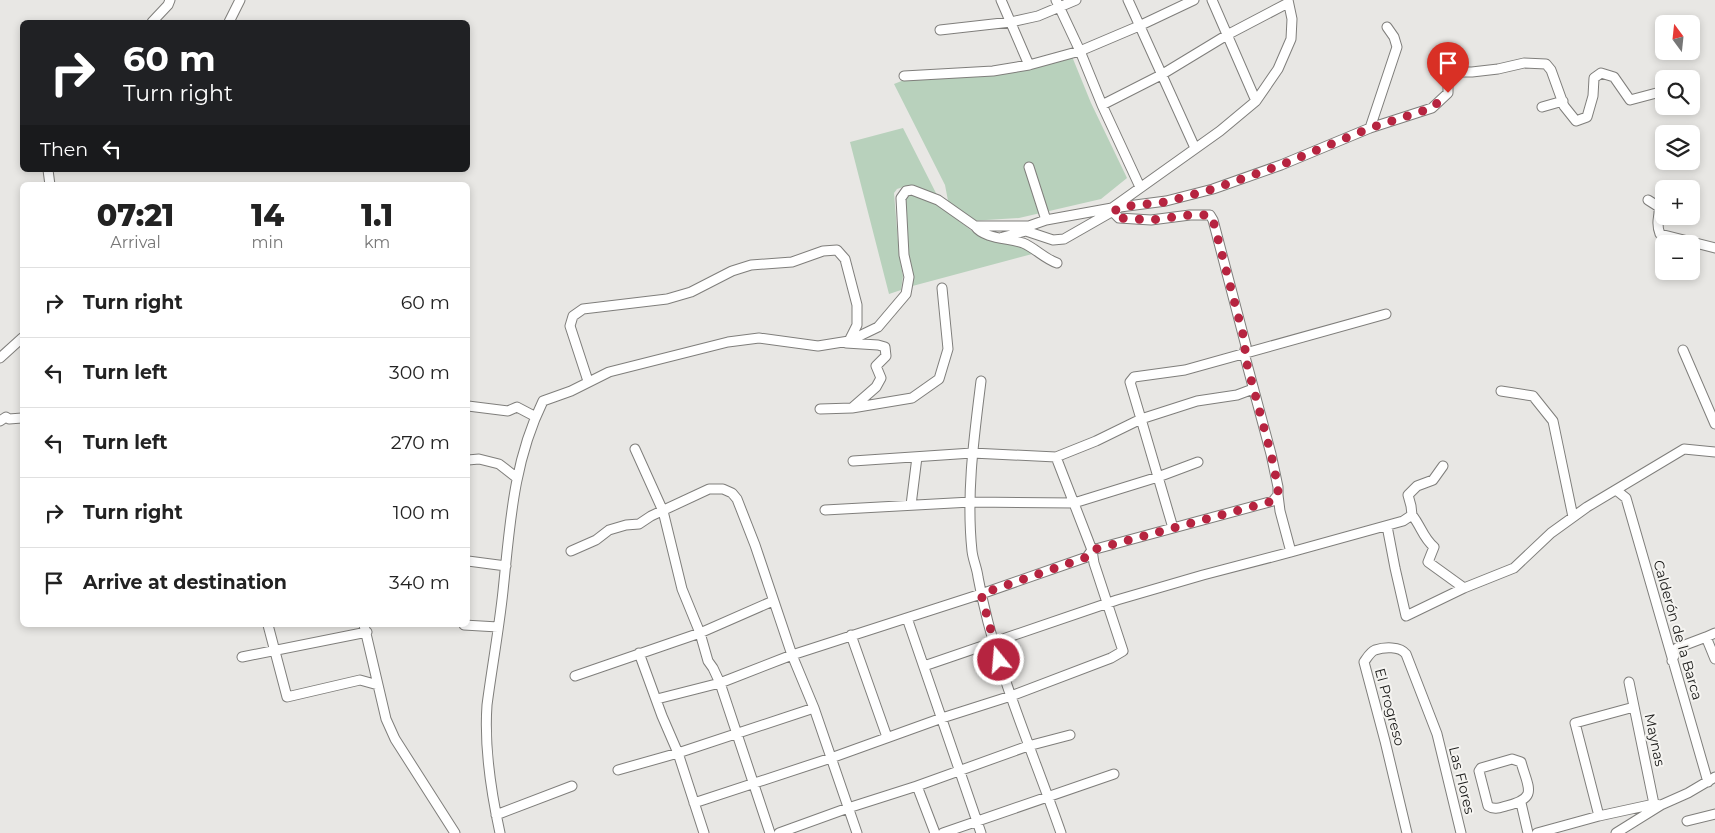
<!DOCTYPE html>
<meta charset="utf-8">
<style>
body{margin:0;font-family:Montserrat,sans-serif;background:#f6f6f6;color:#222;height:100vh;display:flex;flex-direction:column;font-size:19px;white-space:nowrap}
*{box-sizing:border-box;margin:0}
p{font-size:16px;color:#767676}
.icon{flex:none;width:28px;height:28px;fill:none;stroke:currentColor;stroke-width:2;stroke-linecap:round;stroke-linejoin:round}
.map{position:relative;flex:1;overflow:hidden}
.drawer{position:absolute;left:20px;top:182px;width:450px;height:445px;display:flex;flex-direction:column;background:#fff;border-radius:8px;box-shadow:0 2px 8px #0003}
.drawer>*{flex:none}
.banner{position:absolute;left:20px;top:20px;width:450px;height:152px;border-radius:8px;box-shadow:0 2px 8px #0003;background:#202124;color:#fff;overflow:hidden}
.needle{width:32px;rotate:345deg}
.buttons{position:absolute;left:1655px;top:15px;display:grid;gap:10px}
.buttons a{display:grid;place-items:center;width:45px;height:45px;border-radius:8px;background:#fff;box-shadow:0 2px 8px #0003;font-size:25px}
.pin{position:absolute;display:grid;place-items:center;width:42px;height:42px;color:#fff;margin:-51px -21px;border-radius:50% 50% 50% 0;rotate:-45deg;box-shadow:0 0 5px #0007}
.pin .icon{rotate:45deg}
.me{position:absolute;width:55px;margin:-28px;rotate:343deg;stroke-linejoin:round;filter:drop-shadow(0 0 4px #0008)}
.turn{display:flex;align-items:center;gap:18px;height:105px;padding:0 20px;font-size:22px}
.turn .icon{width:65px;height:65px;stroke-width:2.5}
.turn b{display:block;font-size:35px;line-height:42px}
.then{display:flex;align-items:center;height:48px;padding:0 20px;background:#0003;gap:10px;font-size:19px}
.eta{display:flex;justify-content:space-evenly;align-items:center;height:85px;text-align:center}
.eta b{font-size:30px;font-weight:800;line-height:35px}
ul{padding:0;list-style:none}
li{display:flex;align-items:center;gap:15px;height:70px;padding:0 20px;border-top:1px solid #e0e0e0}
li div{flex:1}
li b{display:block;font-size:19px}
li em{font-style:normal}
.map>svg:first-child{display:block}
.green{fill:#b8d1bc}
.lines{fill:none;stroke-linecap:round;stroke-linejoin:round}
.minor-casing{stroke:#7f7e7b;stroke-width:11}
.minor{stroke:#fff;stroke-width:9}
.route{stroke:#b62440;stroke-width:9;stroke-dasharray:0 16.2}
.labels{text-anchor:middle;stroke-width:4;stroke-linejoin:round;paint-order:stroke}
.street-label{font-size:14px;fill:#181817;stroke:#f5f4f1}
</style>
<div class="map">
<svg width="1715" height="833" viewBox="0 0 1715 833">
<rect width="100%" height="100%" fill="#e8e7e4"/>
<path class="green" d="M 1071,54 L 1091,103 L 1127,178 L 1101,199 L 1019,218 L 970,221 L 949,206 L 945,185 L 894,84 L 904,80 L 964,77 L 1029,68 Z
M 903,128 L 939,199 L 909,185 L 897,189 L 894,193 L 899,254 L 903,276 L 901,290 L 889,294 L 850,142 Z
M 906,191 L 933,201 L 976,234 L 986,239 L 1005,241 L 1036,253 L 905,288 L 901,194 Z"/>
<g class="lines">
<defs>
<path id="minor" d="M 1001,0 L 1029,65
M 1128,0 L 1195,148
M 1212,0 L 1256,101
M 152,22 L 168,5 L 170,0
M 229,22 L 240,0
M 940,30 L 1011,22 L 1038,16 L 1076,0
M 904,76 L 993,71 L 1029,65 L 1080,51 L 1056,0
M 1102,105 L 1161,75 L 1227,35 L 1288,3
M 1542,107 L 1563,101
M 1370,128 L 1397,47 L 1394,37 L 1387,27
M 1029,167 L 1046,220
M 48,170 L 50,185
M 1140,187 L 1102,105 L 1080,51 L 1139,26 L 1194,0
M 1648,200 L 1659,207 C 1660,219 1655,221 1660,234 L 1715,248
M 975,226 C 984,239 1009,238 1023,243 C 1035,248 1045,259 1057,263
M 1003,237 L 1026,231 L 1053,240 L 1064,239 L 1120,207 L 1166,201 L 1213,189 L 1281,165 L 1370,128 L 1432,108 L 1448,93 L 1448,76 L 1456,72 L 1472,72 L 1498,69 L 1524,63 L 1546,64 L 1551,70 L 1564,106 L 1576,121 L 1587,117 L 1593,96 L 1594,78 L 1601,73 L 1614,77 L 1630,100 L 1664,91
M 1683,350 L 1715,424
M 0,358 L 22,338
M 588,381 L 570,326 L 573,316 L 583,309 L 667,299 L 691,292 L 732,271 L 751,265 L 792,262 L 823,251 L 837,250 L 845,259 L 857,305 L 857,325 L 849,341
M 981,381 C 974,437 966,495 972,551 C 973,560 977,568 978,577 C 994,666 1032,749 1061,833
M 1501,391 L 1533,396 L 1553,421 L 1573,517
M 468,406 L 508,411 L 517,407 L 536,417
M 852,408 L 912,398 L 939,379 L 948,349 L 942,288
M 820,409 L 852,408 L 876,387 L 881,378 L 876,366 L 886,356 L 885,347 L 878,345 L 846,343
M 0,421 L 6,417 L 9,419 L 22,418
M 635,449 L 663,511 L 682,589 L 700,633 L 708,661 L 713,668 L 720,683 L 770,833
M 468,460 L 479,459 L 499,464 L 517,478
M 853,461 L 972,453 L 1056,457
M 1616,490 L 1626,498 L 1708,782
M 911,505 L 917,457
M 825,510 L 971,502 L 1074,503 L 1158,477 L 1198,462
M 1387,526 L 1395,568 L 1406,616 L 1464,588 L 1428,562 L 1434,547 C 1423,538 1421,526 1412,515
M 1173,528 L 1141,419 L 1197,401 L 1237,395 L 1253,389
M 571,551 L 596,540 L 609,530 L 626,525 L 639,524 L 651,516 L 709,489 L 723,489 L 732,493 L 737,499 L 755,545 L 792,655 L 814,708 L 857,833
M 1291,552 L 1403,521 L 1412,515 L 1411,506 L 1408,495 L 1417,486 L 1433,480 L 1443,466
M 468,561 L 506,566
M 1464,588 L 1514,568 L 1551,533 L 1587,507 L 1684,449 L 1715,452
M 907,618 L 981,833
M 268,625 L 287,697 L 360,680 L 378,685
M 364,625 L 386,719 L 395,739 L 455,833
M 464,625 L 498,627
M 851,635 L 887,737
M 1706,637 L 1715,633
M 639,653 L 662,716 L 678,753 L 704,833
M 242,657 L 367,632
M 1672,661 L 1677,648 L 1706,637 L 1715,659
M 924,666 L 1117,600 L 1203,575 L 1291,552 L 1280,511 L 1278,495
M 575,676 L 700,633 L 773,601
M 1629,682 L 1654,804
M 657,699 L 720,683 L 792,655 L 981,594 L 1087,557 L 1092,550 L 1056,457 L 1096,441 L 1141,419 L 1130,382 L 1134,377 L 1185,370 L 1386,314
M 1512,759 L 1521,762 C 1528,788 1539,798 1506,806 C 1499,808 1494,810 1488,806 L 1479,771 L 1481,768 Z
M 618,770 L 678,753 L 814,708
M 917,786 L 935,833
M 694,803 L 831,758 L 942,718 L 1011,696 L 1111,658 L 1123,651 L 1094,563 L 1092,550 L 1273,501 L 1278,495 L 1278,487 L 1271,454 L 1244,353 L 1246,346 L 1213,220 L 1210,215 L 1190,215 L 1151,220 L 1119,218 L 1113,212 L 1112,208 L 1220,131 L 1256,101 L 1278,69 L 1291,39 L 1292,19 L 1288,0
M 1521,803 L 1528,833
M 496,815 L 572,786
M 1599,816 L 1575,723 L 1634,707
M 1687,821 L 1715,814
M 500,833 C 491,792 484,747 487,705 C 492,667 499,629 503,591 C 510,525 513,462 543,401 L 571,391 L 609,372 L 728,342 L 759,338 L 818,346 L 849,341 L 878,327 L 906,294 L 909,277 L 904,255 L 901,198 L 906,191 L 912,190 L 938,200 L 975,226 L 1029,226 L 1046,220 L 1112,208
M 779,833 L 848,808 L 917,786 L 1028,746 L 1070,735
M 943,833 L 1114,774
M 1407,833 L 1385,741 L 1364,662 C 1367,658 1370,652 1375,650 C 1384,647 1400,646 1406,654 L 1437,734 L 1461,833
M 1537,833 L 1599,816 L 1654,804 L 1661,805
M 1616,833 L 1661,805 L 1688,793 L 1715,777"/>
</defs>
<use href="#minor" class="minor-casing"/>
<use href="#minor" class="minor"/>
</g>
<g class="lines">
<path class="route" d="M 999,660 L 981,594 L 1087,557 L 1092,550 L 1273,501 L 1278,495 L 1278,487 L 1271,454 L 1244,353 L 1246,346 L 1213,220 L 1210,215 L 1190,215 L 1151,220 L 1119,218 L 1113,212 L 1120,207 L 1166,202 L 1213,189 L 1281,165 L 1370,128 L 1432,108 L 1448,93"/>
</g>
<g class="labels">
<g class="street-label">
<text transform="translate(1678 630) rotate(74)" y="5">Calderón de la Barca</text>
<text transform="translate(1390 707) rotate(75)" y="5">El Progreso</text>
<text transform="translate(1655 740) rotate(78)" y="5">Maynas</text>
<text transform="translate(1462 780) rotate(76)" y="5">Las Flores</text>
</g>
</g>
</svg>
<div class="buttons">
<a><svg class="needle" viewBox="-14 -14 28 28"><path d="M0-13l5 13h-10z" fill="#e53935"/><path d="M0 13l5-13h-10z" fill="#767676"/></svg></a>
<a><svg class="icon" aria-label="search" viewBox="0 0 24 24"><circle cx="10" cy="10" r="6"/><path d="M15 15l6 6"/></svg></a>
<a><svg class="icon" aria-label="layers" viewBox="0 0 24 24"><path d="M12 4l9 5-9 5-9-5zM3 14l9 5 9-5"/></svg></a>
<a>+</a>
<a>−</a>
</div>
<div class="pin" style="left:1448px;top:93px;background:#d93025"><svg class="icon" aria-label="arrive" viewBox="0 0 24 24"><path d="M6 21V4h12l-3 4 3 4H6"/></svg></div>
<svg class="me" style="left:999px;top:660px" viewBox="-20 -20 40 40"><circle r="17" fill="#b62440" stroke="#fff" stroke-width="3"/><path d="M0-11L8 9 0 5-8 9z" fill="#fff"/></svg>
<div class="banner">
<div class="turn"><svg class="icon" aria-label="right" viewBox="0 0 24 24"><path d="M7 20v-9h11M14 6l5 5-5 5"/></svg><div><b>60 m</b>Turn right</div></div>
<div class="then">Then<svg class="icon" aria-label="left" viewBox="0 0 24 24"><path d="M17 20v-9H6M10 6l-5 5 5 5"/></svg></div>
</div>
<section class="drawer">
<div class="eta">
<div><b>07:21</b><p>Arrival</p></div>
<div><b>14</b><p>min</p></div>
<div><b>1.1</b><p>km</p></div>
</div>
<ul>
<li><svg class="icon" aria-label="right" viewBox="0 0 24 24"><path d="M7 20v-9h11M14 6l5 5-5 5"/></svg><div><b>Turn right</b></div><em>60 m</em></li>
<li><svg class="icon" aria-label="left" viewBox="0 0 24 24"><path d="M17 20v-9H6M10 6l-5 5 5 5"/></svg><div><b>Turn left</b></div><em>300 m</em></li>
<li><svg class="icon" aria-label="left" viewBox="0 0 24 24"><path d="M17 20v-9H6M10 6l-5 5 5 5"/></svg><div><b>Turn left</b></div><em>270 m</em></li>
<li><svg class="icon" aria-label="right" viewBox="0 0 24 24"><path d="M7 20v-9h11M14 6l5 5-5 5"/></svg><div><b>Turn right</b></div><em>100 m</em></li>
<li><svg class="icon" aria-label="arrive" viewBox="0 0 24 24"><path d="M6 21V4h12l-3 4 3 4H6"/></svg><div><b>Arrive at destination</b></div><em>340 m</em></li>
</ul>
</section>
</div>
